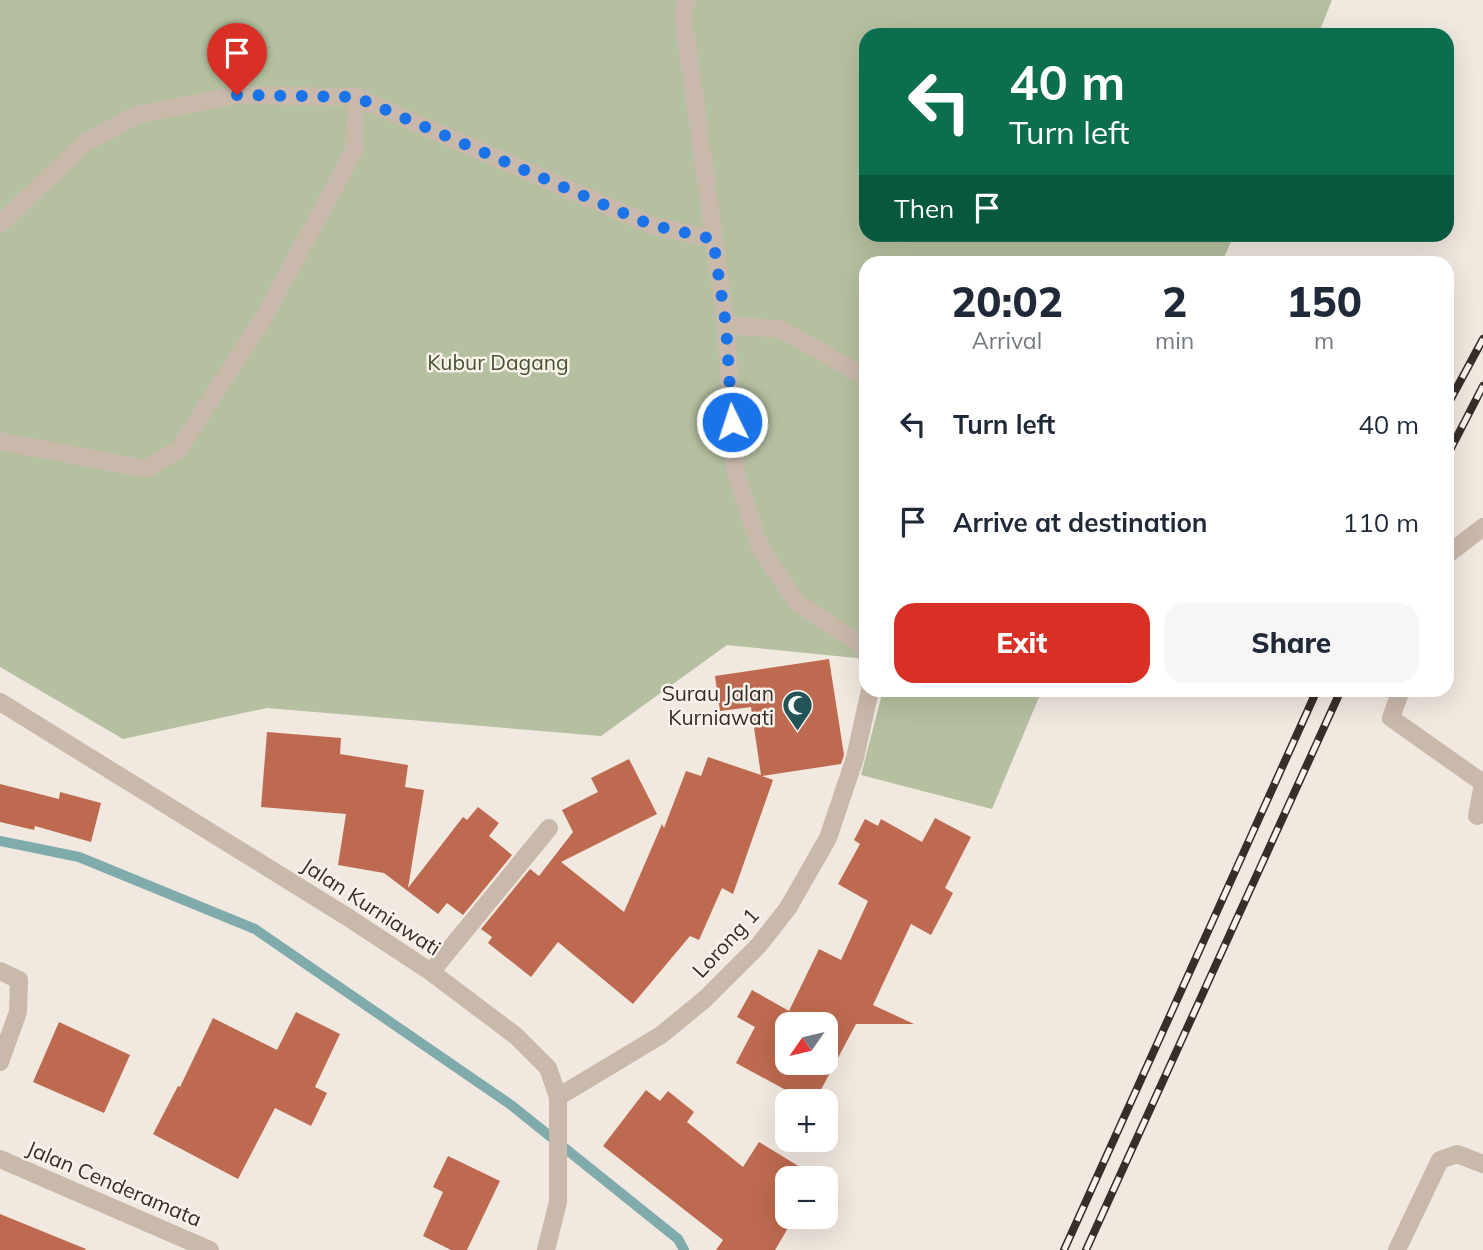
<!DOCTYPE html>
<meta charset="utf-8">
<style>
body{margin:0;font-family:Mulish,sans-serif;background:#f6f6f7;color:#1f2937;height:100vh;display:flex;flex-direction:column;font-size:26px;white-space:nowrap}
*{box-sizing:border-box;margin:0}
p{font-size:23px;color:#747a83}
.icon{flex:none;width:38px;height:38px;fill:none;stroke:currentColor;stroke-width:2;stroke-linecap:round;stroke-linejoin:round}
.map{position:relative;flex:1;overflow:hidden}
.side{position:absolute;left:859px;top:256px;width:595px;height:441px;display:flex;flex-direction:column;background:#fff;border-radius:21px;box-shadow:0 7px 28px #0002}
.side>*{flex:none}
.guide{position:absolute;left:859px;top:28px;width:595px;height:214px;border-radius:21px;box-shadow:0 7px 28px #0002;background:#0b6e4f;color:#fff;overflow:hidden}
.needle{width:46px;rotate:236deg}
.buttons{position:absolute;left:775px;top:1012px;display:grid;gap:14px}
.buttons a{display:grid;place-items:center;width:63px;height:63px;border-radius:14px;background:#fff;box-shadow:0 7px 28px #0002;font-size:35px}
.pin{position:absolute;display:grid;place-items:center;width:60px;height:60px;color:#fff;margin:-72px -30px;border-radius:50% 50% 50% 0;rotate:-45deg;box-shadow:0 0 7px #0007}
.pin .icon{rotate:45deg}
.me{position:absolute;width:77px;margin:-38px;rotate:356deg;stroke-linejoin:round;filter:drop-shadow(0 0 5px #0008)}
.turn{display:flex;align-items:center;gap:24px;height:147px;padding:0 35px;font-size:32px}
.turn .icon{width:91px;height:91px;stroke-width:2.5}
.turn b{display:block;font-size:49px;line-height:60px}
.then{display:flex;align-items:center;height:66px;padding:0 35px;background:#0003;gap:14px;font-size:26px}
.eta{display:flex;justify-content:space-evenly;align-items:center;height:119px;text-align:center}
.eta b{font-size:42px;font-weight:800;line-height:49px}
.action{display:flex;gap:14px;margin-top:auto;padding:14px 35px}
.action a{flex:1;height:80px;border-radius:21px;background:#d93025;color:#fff;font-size:28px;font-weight:800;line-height:80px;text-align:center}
.action a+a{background:#f6f6f7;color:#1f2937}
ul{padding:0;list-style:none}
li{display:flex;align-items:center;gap:21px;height:98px;padding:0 35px}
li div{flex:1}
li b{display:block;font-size:26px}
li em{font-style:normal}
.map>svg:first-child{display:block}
.green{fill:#b5c0a0}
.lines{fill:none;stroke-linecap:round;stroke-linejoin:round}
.stream{stroke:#80abad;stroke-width:10}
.building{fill:#be6a50;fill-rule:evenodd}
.minor{stroke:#c9b9ab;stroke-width:18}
.rail-casing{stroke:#372e2a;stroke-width:8}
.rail{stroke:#f9f3eb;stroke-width:5;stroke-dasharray:16;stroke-linecap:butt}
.route{stroke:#1a73e8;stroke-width:12;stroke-dasharray:0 21.6}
.labels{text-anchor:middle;stroke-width:5;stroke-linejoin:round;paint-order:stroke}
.park-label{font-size:21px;fill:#47542f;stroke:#f9f3eb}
.poi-label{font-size:21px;fill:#372e2a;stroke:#f9f3eb;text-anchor:end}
.street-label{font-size:21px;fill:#372e2a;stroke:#f9f3eb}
</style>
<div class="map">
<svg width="1483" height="1250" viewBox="0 0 1483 1250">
<rect width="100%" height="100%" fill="#f1e8df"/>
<path class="green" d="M 0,0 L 1332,0 L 1318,35 L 866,35 L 866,234 L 1234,235 L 1222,262 L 866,262 L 866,659 L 727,645 L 601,736 L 267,708 L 123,739 L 0,667 Z
M 883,690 L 1042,690 L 992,809 L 861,775 Z"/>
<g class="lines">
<path class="stream" d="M 0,841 L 79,857 L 255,929 L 511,1105 L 678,1239 L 684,1250"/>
</g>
<path class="building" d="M 829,659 L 844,755 L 841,764 L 762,776 L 773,780 L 733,894 L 722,888 L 699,940 L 690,936 L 633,1004 L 558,942 L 531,977 L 488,943 L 492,937 L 481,929 L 530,869 L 539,876 L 573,832 L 562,810 L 598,792 L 591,778 L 629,759 L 657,814 L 561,862 L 624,912 L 662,824 L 664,828 L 686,771 L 701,776 L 708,757 L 761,775 L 751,707 L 720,711 L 715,676 Z
M 267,732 L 341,738 L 340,754 L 408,765 L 405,787 L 424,790 L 408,888 L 463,817 L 467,820 L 478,807 L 499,823 L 489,836 L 512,855 L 463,915 L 447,903 L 438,914 L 384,873 L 338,865 L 346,814 L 261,807 Z
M 0,784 L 59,799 L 60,792 L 101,803 L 91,842 L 35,826 L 34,830 L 0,822 Z
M 935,818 L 971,837 L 945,888 L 953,893 L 931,935 L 911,924 L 873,1005 L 914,1024 L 856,1024 L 815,1101 L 806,1101 L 736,1063 L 755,1027 L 737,1017 L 752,990 L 789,1011 L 819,949 L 841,960 L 868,901 L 838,884 L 860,844 L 854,840 L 865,819 L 878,826 L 881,819 L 922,842 ZM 788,1024 L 826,1024 L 826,1062 L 788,1062 Z
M 296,1012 L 340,1034 L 315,1087 L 327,1093 L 311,1126 L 275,1108 L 238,1179 L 153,1134 L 178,1086 L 180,1087 L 213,1018 L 277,1050 Z
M 59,1022 L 130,1055 L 104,1113 L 33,1082 Z
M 646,1090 L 660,1101 L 668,1091 L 694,1112 L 687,1122 L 743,1167 L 759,1142 L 818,1178 L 788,1178 L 788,1216 L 795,1216 L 775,1250 L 716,1250 L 723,1240 L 603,1146 Z
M 448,1156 L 500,1181 L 467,1250 L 451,1250 L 423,1236 L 443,1192 L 433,1187 Z
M 0,1214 L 86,1249 L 85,1250 L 0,1250 Z"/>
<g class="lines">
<path class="minor" d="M 687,0 L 683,15 L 726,325 L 735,470 L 760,548 L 797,603 L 859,643 L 866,654
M 0,224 L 86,142 L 137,115 L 237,95 L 356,97 L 651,225 L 713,239
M 726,325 L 780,329 L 866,377
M 0,441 L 147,469 L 179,449 L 264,317 L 354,151 L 356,97
M 1447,555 L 1483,527
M 1401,690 L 1391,718 L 1483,783 L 1477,816
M 0,702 L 349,918 L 431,972 L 516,1036 L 548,1068 L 558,1097 L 558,1202 L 546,1250
M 0,971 L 19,980 L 18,1012 L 0,1062
M 431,972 L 549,828
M 558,1097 L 661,1035 L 705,999 L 759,945 L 788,908 L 828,838 L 855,758 L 870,690
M 0,1159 L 210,1250
M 1397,1250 L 1440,1160 L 1457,1154 L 1483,1164"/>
<defs>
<path id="rail" d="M 1447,406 L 1483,339
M 1447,456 L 1483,386
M 1064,1250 L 1317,690
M 1086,1250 L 1341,690"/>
</defs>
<use href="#rail" class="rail-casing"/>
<use href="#rail" class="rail"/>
</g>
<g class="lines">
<path class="route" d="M 237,95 L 356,97 L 651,225 L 713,239 L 726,325 L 732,422"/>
</g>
<defs>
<symbol id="mosque-pin" viewBox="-11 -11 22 30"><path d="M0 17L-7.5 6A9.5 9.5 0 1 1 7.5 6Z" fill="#225356" stroke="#f9f3eb"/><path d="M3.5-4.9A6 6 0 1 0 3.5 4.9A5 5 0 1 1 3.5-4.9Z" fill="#fff"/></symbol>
</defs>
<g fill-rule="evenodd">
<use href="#mosque-pin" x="780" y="688" width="35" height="47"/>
</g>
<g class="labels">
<g class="park-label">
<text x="498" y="370">Kubur Dagang</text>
</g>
<g class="poi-label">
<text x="774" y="701">Surau Jalan<tspan x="774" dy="24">Kurniawati</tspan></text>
</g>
<g class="street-label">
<text transform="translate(371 907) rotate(33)" y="7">Jalan Kurniawati</text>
<text transform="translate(726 943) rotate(-47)" y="7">Lorong 1</text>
<text transform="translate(114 1184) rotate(23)" y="7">Jalan Cenderamata</text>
</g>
</g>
</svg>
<div class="buttons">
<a><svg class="needle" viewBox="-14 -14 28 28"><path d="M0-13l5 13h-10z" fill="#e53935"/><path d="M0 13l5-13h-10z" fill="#747a83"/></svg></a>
<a>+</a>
<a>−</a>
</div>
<div class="pin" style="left:237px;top:95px;background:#d93025"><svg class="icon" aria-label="arrive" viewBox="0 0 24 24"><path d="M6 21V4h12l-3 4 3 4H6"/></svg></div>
<svg class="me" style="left:732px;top:422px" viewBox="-20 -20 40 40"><circle r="17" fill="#1a73e8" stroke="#fff" stroke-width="3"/><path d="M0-11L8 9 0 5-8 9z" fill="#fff"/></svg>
<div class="guide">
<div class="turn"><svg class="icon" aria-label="left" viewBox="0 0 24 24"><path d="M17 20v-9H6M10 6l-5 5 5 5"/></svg><div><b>40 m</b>Turn left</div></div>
<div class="then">Then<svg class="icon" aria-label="arrive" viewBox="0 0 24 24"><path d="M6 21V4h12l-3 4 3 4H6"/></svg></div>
</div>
<section class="side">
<div class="eta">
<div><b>20:02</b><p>Arrival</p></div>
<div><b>2</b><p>min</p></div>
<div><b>150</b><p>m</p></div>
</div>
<ul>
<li><svg class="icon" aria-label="left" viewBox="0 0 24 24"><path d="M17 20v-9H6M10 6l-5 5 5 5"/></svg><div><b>Turn left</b></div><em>40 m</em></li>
<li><svg class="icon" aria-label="arrive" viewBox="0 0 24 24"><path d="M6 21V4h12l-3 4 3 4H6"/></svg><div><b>Arrive at destination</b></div><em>110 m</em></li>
</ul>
<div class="action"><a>Exit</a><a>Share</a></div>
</section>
</div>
